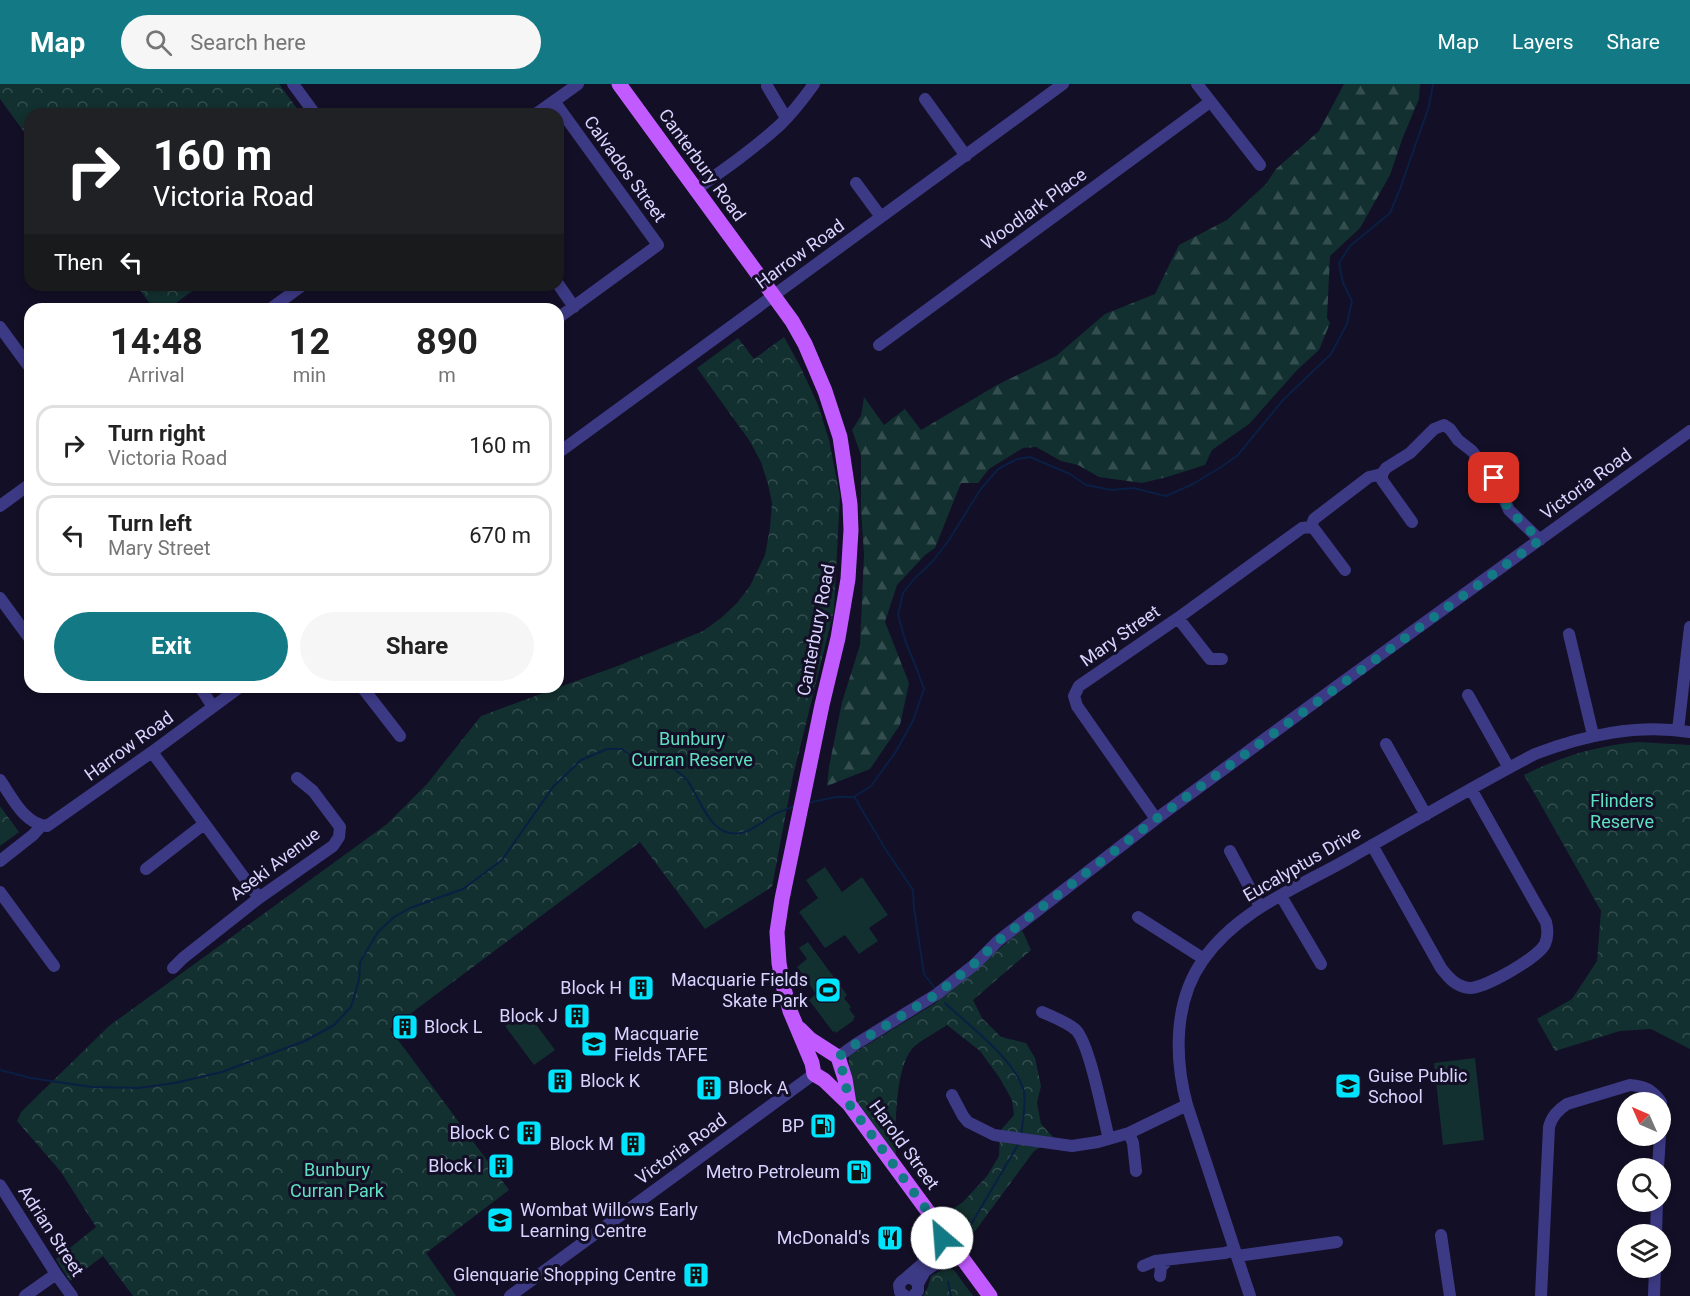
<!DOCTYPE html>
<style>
body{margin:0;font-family:Roboto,sans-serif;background:#f6f6f6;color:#222;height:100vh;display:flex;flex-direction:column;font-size:22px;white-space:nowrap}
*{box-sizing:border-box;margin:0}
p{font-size:20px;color:#767676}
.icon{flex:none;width:33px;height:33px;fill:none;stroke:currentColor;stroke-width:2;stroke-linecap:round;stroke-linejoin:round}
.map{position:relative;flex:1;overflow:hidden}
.drawer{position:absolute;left:24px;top:219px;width:540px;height:390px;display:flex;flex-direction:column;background:#fff;border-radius:18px;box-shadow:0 3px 9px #0003}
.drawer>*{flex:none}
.top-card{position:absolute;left:24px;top:24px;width:540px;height:183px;border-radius:18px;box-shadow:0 3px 9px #0003;background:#202124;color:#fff;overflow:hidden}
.needle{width:39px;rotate:315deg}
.buttons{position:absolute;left:1617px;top:1008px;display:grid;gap:12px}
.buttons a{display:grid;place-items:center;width:54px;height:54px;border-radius:50%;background:#fff;box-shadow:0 3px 9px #0003;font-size:30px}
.pin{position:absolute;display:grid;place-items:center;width:51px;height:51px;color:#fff;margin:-26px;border-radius:12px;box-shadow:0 3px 9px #0006}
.me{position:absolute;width:66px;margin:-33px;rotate:333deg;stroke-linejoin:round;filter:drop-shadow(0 0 4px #0008)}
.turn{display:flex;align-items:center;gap:21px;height:126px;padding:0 30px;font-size:27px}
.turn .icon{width:78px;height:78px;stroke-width:2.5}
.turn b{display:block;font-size:42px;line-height:51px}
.then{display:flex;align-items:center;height:57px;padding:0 30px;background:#0003;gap:12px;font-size:22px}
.eta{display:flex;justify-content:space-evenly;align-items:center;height:102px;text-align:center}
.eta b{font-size:36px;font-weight:700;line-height:42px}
.action{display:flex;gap:12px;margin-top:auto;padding:12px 30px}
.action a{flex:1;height:69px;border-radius:36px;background:#137a85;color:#fff;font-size:24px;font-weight:700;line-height:69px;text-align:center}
.action a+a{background:#f6f6f6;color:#222}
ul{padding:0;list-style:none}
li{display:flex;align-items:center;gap:18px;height:81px;margin:0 12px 9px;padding:0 18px;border:3px solid #e0e0e0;border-radius:18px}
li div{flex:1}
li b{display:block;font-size:22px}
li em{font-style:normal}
header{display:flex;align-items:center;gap:36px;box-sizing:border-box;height:84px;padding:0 30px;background:#137a85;color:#fff}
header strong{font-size:28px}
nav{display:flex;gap:33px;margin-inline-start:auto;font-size:21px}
.search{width:420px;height:54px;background:#f6f6f6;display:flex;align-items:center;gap:15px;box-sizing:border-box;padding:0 21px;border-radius:33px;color:#767676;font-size:22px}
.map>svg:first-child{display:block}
.grass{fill:#12302f}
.forest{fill:url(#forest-firs)}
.park{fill:url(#park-crowns)}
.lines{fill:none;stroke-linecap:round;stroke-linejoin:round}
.stream{stroke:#0a1f44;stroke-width:2}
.minor{stroke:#3d3a85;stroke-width:12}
.major{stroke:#c25bff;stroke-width:15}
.route{stroke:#137a85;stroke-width:10;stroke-dasharray:0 18}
.labels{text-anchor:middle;stroke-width:6;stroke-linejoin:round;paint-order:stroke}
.street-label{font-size:18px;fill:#d9d4ff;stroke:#130f26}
.park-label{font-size:18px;fill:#5fe0c0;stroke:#130f26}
.poi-label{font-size:18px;fill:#d9d4ff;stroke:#130f26;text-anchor:end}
</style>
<header>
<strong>Map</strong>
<div class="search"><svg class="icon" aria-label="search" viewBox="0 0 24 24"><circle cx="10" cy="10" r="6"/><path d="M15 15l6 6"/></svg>Search here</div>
<nav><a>Map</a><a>Layers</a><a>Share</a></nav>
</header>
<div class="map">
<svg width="1690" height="1212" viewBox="0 0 1690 1212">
<defs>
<pattern id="forest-firs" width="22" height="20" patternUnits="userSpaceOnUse" patternTransform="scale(1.5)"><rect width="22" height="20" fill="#12302f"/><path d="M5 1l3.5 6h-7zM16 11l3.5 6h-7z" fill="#344d4e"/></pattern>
<pattern id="park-crowns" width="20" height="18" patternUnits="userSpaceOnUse" patternTransform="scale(1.5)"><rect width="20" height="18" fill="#12302f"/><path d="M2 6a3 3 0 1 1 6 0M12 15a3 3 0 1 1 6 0" fill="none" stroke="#344d4e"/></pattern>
</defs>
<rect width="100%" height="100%" fill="#130f26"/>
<path class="grass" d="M 825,783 L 842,808 L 862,793 L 888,831 L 869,844 L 878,857 L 859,870 L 845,851 L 825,864 L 799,828 L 818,814 L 806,796 Z
M 808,858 L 847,911 L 844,914 L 851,923 L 849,925 L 855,933 L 853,935 L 854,936 L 836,949 L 835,947 L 833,948 L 809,916 L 816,910 L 797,883 L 807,875 L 799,864 Z
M 526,927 L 555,966 L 534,981 L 505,942 Z
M 1475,974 L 1484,1056 L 1443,1061 L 1434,979 Z"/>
<path class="forest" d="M 1344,0 L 1420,0 L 1419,15 L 1403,53 L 1390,91 L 1360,144 L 1330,172 L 1327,234 L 1330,239 L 1319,266 L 1297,286 L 1249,340 L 1212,366 L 1205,381 L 1167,393 L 1142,399 L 1099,393 L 1078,381 L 1061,377 L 1036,363 L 1023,364 L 989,385 L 978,399 L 961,399 L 935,464 L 925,471 L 897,501 L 885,538 L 909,599 L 900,641 L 870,685 L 827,702 L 829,683 L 842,618 L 860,561 L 864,470 L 861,425 L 861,371 L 852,346 L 861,332 L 864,313 L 884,341 L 905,325 L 921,346 L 997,301 L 1056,272 L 1105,230 L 1155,210 L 1179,161 L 1227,136 L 1266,100 L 1276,85 L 1319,47 Z"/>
<path class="park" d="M 0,0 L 279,0 L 301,30 L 30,30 L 30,56 L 0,15 Z
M 136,201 L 200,201 L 168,225 L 154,225 Z
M 784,253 L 801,284 L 818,321 L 829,356 L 840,412 L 834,526 L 793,692 L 772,803 L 705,845 L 640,758 L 390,945 L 509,1106 L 426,1169 L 456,1212 L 133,1212 L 103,1172 L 70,1197 L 56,1175 L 96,1143 L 61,1088 L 17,1037 L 21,1028 L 109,942 L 387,740 L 427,700 L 481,632 L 620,581 L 703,547 L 721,534 L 737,519 L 750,502 L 765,471 L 770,444 L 772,419 L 768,400 L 761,378 L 749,356 L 697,284 L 738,254 L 754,275 Z
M 1638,658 L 1690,661 L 1690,965 L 1651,945 L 1620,947 L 1555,967 L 1537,935 L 1572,915 L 1597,877 L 1601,827 L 1524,691 C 1562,672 1596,662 1638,658 Z
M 0,722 L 19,748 L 0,762 Z
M 1022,846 L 1031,866 L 973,916 L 982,934 L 1001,953 L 1026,959 L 1035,974 L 1041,1002 L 1037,1019 L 1041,1040 L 1055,1055 L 1034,1067 L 964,1162 L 942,1132 L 963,1118 L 987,1092 L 999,1072 L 1000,1047 L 1014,1031 L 1012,1016 L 999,993 L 980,967 L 947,941 C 939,947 917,958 912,965 C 895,985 895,1045 896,1071 L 848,1010 L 849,972 L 934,920 Z
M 949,1185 L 954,1186 L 973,1212 L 923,1212 L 928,1203 L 931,1192 L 940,1187 Z"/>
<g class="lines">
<path class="stream" d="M 855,714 L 886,766 L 913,806 L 914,824 L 924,890 L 934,903
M 807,719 L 836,713 L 854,713 L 871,702 L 895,669 L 913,637 L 924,605 L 916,583 L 906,559 L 898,531 L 903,509 L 915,494 L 933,477 L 949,456 L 980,406 L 998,385 L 1017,375 L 1030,373 L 1070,390 L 1086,401 L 1112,406 L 1133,404 L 1166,412 L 1193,400 L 1221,383 L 1238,371 L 1283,316 L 1331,270 L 1347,240 L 1352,217 L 1343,199 L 1339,179 L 1350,162 L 1390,129 L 1400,105 L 1429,22 L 1433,0
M 945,919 C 968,941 1017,977 1024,1008 C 1026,1021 1023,1038 1021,1050
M 0,986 L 31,994 L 92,1003 L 138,1004 L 175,999 L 222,988 L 305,957 L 334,941 L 351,923 L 359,896 L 360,878 L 378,848 L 394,833 L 410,824 L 463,805 L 502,776 L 553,703 L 581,676 L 607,665 L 622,665 L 638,677 L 654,681 L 669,681 C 675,686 683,691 687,696 C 701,715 710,755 741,749 C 753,747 763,737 773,731 C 780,727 788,725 795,722
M 966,1149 L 1019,1059
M 948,1198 L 951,1212"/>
<path class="minor" d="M 293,0 L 315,30
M 1197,0 L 1260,81
M 767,2 L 786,34
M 925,15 L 966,72
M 554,17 L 658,161 L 558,234
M 536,30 L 578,0
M 856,99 L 881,133
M 695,106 C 725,85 755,64 781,40 C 793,28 804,14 814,0
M 558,200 L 574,223
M 270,225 L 303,201
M 0,243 L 30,284
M 879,261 L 1210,18
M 558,369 L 1063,0
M 1382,390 L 1382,396 L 1412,438
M 0,422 L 30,400
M 1311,443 L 1314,435 L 1369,393 L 1382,390 L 1386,384 L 1410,369 L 1434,345 L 1444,341 L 1450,345 L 1458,356 L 1472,367 L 1494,394 L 1509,426 L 1540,456
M 0,514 L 30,555
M 1178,534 L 1210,575 L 1222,575
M 1569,550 L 1593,651
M 200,603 L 213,623
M 362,603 L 400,652
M 1468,611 L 1509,684
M 1678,646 L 1690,543
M 1386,660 L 1426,731
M 152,668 L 259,814
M 0,696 C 12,713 24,740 47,742 L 152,668 L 240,603
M 1156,735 L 1077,622 L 1074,612 L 1079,602 L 1178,534 L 1302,444 L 1311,443 L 1315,446 L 1345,486
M 1372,761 L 1441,884 C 1449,894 1456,903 1470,904 C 1485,904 1538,874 1545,860 C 1548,853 1548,846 1546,838 L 1471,705
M 1230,767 L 1260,823
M 0,777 L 33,751 L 42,741
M 146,785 L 204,740
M 0,808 L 54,882
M 1281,812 L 1321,880
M 1138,833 L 1204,875
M 173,884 L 183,874 L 259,814 L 333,762 L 339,753 L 340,743 L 313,707 L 297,694
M 1042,928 C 1053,933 1067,938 1076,946 C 1090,961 1103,1032 1109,1055
M 838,973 L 856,960 L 937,910 L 974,881 L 998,857 L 1156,735 L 1333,605 L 1690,347
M 952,1011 L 963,1032 L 968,1038 L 994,1051 L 1072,1062 L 1098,1058 L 1129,1049 L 1187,1021
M 1129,1049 L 1133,1059 L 1136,1087
M 1658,1084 L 1660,1052
M 0,1101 L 56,1190 L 72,1212
M 1656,1150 L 1657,1118
M 1441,1151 L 1450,1212
M 934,1170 C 941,1161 942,1155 940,1144
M 1237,1172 L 1337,1158
M 1143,1182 L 1155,1177 L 1225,1169 L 1234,1166
M 1160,1192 L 1161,1183 L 1168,1176
M 906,1194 L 928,1175
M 918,1200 L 925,1187 L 946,1173 L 954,1173 L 964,1177
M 25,1212 L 56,1190
M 510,1212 L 814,990
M 905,1212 L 900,1208 L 899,1201 C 904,1192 913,1192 918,1200 L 918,1207 L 913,1212
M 1250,1212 L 1187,1021 C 1174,973 1174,917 1203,876 C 1238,826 1297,804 1348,775 C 1410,740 1472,703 1535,670 C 1585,651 1636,640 1690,648
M 1541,1212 L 1549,1043 C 1552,1032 1558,1026 1567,1020 L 1630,1001 C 1645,1002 1652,1006 1661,1018 L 1660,1025
M 1654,1212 L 1655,1184"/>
<path class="major" d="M 619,0 L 792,237 L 805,260 L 825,307 L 840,353 L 850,420 L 851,446 L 848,495 L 838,554 L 822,621 L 782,815 L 777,848 L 779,879 L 783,901 L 790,927 L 812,979 L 814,990 L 824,996 L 849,1020 L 990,1212
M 800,945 L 810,955 L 838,973 L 845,995 L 849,1020"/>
</g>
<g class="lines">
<path class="route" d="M 942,1154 L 940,1144 L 849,1020 L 845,995 L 838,973 L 856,960 L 937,910 L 974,880 L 998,857 L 1156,735 L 1540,456 L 1509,426 L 1494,394"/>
</g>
<defs>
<symbol id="building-square" viewBox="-11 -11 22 22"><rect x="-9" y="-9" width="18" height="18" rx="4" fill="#00e5ff" stroke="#130f26"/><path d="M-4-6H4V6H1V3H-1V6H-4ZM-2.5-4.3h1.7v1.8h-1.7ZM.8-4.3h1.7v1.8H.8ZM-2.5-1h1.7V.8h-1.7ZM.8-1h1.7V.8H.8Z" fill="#111"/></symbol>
<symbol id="stadium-square" viewBox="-11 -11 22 22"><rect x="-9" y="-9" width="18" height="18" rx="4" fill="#00e5ff" stroke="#130f26"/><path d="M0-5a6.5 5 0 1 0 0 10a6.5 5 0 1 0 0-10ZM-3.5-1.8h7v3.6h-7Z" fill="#111"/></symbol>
<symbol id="university-square" viewBox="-11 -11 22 22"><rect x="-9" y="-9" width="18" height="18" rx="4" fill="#00e5ff" stroke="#130f26"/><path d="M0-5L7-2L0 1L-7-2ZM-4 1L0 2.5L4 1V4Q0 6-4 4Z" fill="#111"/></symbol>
<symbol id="school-square" viewBox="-11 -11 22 22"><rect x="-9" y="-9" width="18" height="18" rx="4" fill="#00e5ff" stroke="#130f26"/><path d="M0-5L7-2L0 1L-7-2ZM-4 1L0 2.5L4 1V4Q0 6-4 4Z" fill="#111"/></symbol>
<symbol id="fuel-square" viewBox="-11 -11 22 22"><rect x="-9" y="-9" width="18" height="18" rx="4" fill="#00e5ff" stroke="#130f26"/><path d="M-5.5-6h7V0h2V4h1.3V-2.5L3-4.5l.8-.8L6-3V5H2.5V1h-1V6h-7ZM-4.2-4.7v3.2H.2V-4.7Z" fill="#111"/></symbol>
<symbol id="restaurant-square" viewBox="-11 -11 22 22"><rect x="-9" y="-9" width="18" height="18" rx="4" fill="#00e5ff" stroke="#130f26"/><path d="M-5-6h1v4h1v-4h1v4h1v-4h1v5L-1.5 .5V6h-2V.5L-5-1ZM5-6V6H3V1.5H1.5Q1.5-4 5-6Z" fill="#111"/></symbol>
</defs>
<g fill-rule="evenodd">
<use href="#building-square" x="626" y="889" width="30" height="30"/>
<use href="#stadium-square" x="813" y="891" width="30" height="30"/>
<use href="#building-square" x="562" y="917" width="30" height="30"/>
<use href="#building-square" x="390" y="928" width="30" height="30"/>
<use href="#university-square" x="579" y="945" width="30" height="30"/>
<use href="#building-square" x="545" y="982" width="30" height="30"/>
<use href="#school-square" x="1333" y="987" width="30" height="30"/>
<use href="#building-square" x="694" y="989" width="30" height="30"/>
<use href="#fuel-square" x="808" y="1027" width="30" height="30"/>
<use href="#building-square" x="514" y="1034" width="30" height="30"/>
<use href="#building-square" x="618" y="1045" width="30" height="30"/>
<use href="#building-square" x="486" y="1067" width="30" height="30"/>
<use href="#fuel-square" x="844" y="1073" width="30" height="30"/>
<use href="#school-square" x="485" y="1121" width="30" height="30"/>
<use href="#restaurant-square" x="875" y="1139" width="30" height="30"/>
<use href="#building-square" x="681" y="1176" width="30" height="30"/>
</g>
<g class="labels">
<g class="street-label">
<text transform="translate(702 81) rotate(54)" y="6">Canterbury Road</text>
<text transform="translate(625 85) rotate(54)" y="6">Calvados Street</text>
<text transform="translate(1034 125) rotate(-36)" y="6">Woodlark Place</text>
<text transform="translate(800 170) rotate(-36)" y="6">Harrow Road</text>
<text transform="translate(1586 400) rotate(-36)" y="6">Victoria Road</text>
<text transform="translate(816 546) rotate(-79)" y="6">Canterbury Road</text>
<text transform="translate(1120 552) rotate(-35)" y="6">Mary Street</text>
<text transform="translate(129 662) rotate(-36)" y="6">Harrow Road</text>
<text transform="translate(275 780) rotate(-37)" y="6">Aseki Avenue</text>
<text transform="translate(1302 780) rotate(-30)" y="6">Eucalyptus Drive</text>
<text transform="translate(904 1061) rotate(54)" y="6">Harold Street</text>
<text transform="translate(681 1065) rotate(-36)" y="6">Victoria Road</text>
<text transform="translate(51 1147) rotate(57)" y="6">Adrian Street</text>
</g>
<g class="park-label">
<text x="692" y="661">Bunbury<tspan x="692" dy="21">Curran Reserve</tspan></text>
<text x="1622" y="723">Flinders<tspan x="1622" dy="21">Reserve</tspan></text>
<text x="337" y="1092">Bunbury<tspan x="337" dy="21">Curran Park</tspan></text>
</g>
<g class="poi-label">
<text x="808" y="902">Macquarie Fields<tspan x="808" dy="21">Skate Park</tspan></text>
<text x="622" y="910">Block H</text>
<text x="558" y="938">Block J</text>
<text x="424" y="949" text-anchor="start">Block L</text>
<text x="614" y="956" text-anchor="start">Macquarie<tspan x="614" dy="21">Fields TAFE</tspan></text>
<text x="1368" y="998" text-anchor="start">Guise Public<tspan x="1368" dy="21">School</tspan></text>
<text x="580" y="1003" text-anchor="start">Block K</text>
<text x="728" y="1010" text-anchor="start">Block A</text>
<text x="804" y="1048">BP</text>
<text x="510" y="1055">Block C</text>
<text x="614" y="1066">Block M</text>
<text x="482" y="1088">Block I</text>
<text x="840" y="1094">Metro Petroleum</text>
<text x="520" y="1132" text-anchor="start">Wombat Willows Early<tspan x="520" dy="21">Learning Centre</tspan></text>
<text x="870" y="1160">McDonald's</text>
<text x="676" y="1197">Glenquarie Shopping Centre</text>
</g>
</g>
</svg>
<div class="buttons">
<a><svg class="needle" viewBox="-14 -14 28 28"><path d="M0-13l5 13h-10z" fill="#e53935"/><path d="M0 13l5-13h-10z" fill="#767676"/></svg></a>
<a><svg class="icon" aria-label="search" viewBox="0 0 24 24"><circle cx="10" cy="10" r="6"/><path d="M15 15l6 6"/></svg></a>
<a><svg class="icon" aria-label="layers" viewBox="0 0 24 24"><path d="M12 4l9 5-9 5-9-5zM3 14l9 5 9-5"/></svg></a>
</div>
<div class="pin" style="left:1494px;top:394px;background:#d93025"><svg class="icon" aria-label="arrive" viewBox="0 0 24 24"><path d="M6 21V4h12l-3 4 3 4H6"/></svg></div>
<svg class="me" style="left:942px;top:1154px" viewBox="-20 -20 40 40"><circle r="19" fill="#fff"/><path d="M0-13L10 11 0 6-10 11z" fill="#137a85"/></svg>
<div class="top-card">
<div class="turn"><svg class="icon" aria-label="right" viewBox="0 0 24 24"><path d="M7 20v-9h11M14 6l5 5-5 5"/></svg><div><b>160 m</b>Victoria Road</div></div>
<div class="then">Then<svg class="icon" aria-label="left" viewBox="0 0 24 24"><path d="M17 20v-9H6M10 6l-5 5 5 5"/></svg></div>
</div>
<section class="drawer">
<div class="eta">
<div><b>14:48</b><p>Arrival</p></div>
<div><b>12</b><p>min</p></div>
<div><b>890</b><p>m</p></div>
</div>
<ul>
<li><svg class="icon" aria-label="right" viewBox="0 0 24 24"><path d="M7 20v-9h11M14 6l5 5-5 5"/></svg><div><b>Turn right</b><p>Victoria Road</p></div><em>160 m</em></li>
<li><svg class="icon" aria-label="left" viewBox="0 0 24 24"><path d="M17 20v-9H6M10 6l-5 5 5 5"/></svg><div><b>Turn left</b><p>Mary Street</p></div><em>670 m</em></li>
</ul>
<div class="action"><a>Exit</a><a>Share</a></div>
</section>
</div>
